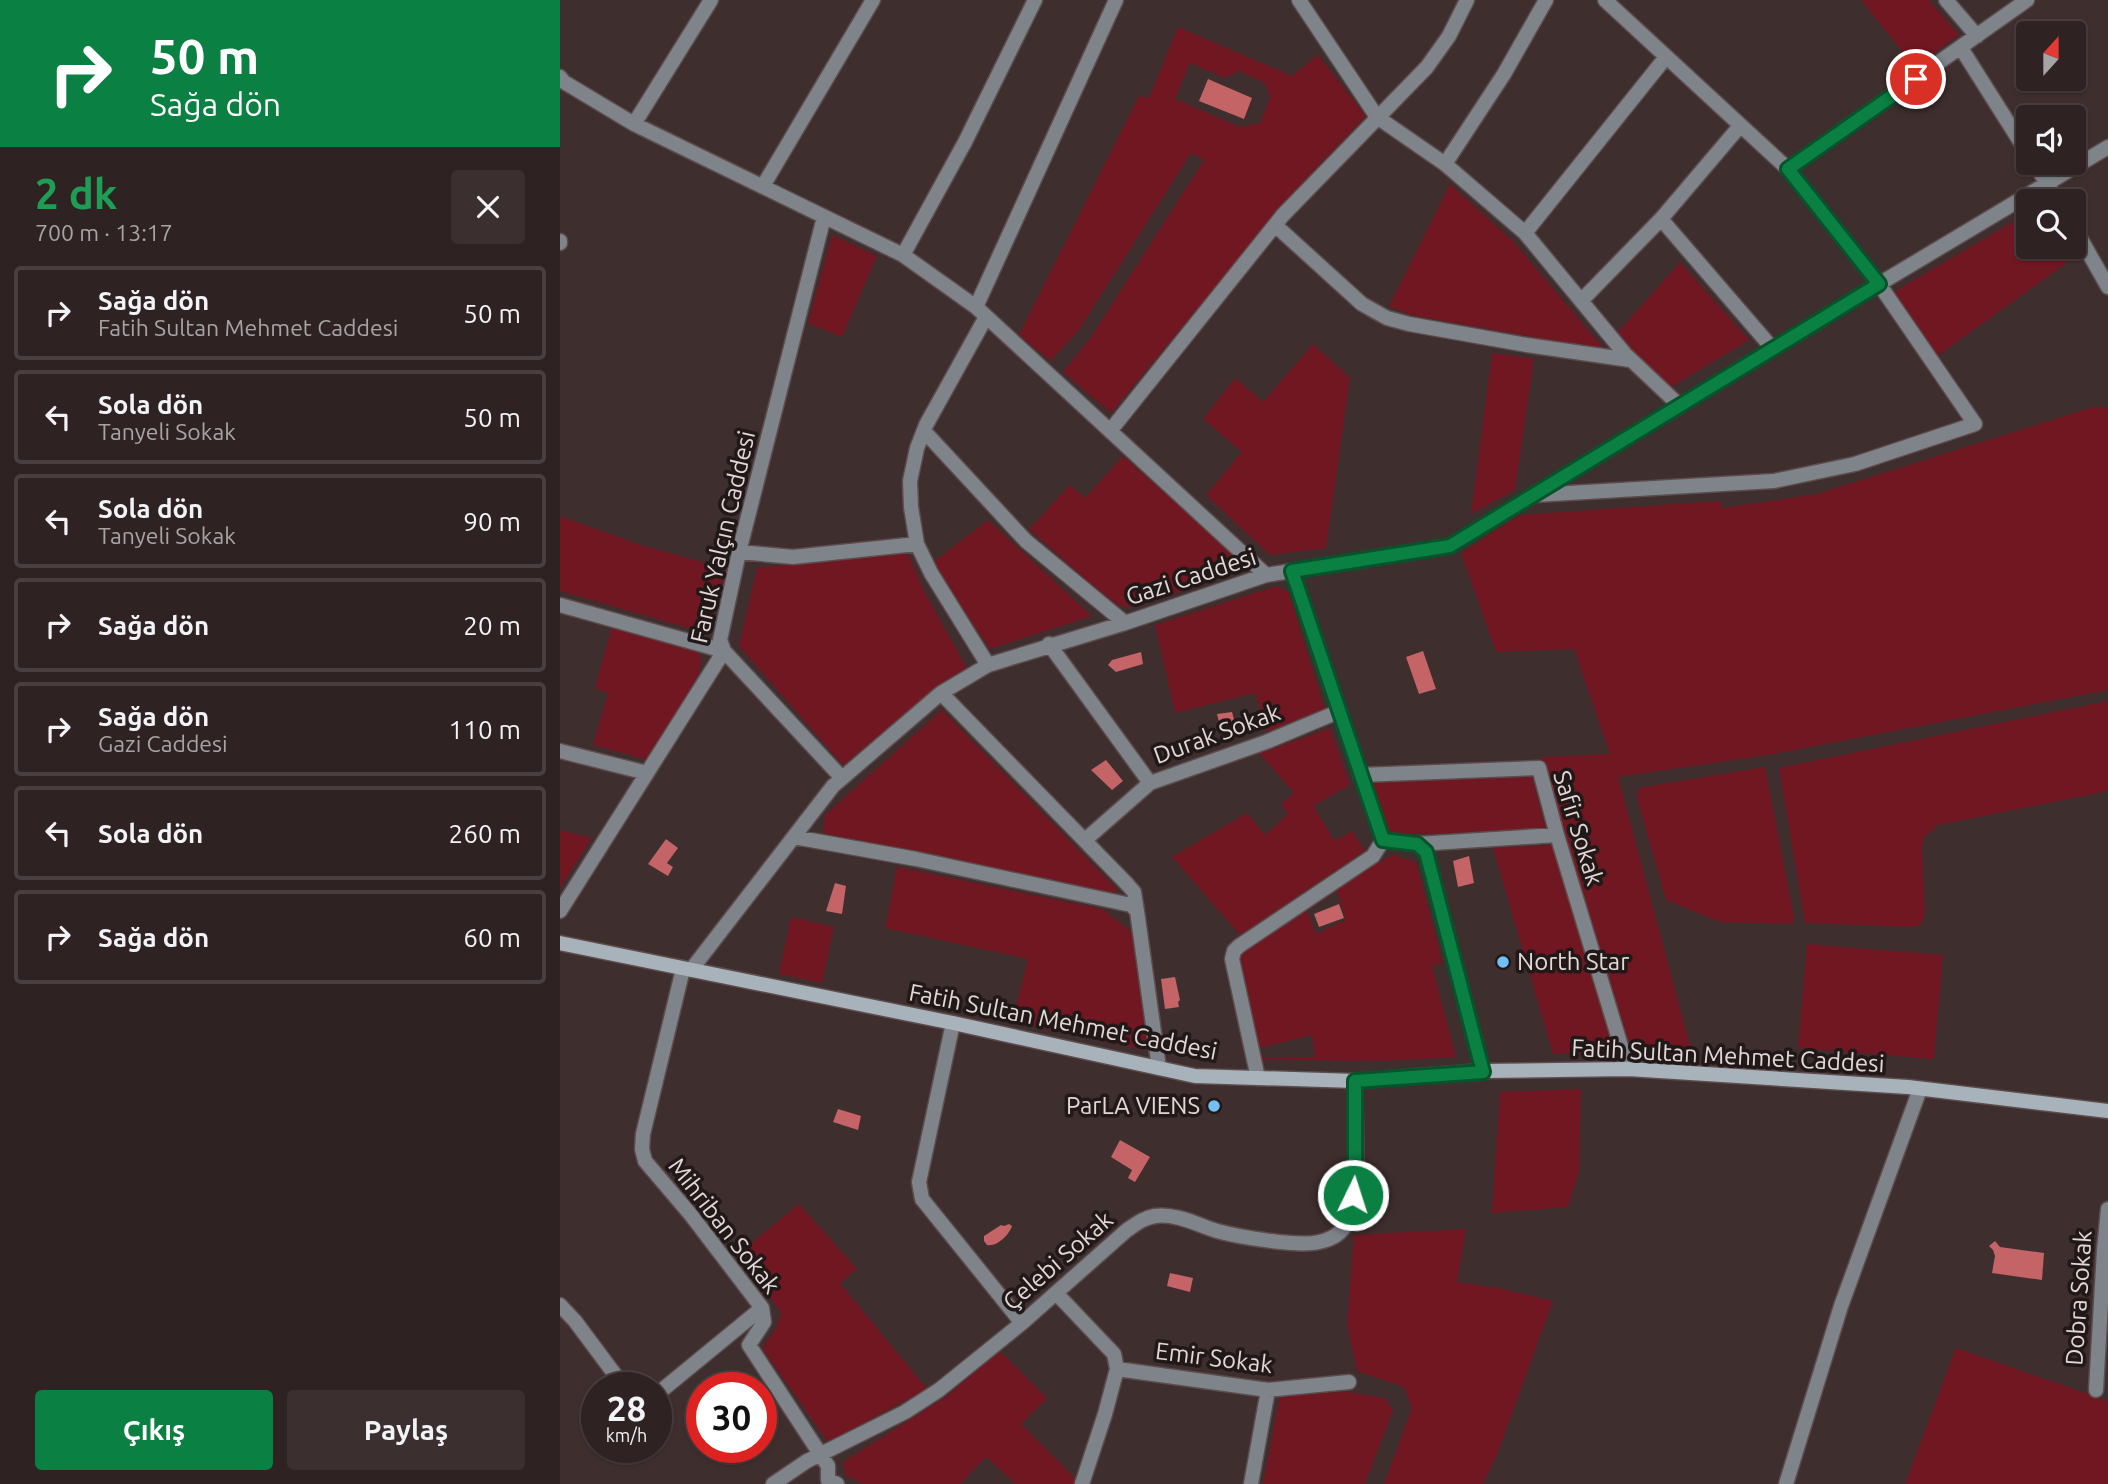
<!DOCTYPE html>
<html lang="tr">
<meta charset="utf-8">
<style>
body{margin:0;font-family:Ubuntu,sans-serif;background:#3b2f2f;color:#f1f3f6;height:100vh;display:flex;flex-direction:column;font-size:26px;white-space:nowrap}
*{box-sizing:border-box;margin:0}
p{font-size:23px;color:#a7a4a5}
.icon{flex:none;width:38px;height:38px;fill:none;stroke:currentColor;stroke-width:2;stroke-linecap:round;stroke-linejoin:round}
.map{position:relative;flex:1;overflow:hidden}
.details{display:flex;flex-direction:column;background:#2f2222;width:560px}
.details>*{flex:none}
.banner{background:#0b8043;color:#fff;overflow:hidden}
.needle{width:46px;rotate:21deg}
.buttons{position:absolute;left:1456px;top:21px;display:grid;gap:14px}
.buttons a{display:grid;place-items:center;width:70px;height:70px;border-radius:7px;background:#2f2222;box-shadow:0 2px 5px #0004,0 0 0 2px #4a3f40;font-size:35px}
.speed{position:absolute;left:21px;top:1372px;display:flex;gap:14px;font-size:35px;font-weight:700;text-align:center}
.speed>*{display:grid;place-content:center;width:91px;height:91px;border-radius:50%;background:#2f2222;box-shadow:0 2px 5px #0004,0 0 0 2px #4a3f40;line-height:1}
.speed small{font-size:18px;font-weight:400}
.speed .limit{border:10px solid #d22;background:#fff;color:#111}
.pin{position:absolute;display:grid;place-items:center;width:60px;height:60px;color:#fff;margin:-30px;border:4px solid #fff;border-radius:50%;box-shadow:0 2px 7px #0007}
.me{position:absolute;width:77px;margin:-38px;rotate:4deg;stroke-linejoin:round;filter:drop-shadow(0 0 5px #0008)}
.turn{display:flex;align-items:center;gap:24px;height:147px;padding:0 35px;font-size:32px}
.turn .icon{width:91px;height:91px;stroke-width:2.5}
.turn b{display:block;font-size:49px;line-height:60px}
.round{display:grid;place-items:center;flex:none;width:74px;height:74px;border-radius:7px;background:#3b2f2f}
.headline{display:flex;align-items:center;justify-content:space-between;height:119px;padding:0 35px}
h1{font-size:42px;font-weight:600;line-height:52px;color:#1e9e55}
.button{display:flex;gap:14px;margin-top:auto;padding:14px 35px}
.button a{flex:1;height:80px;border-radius:7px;background:#0b8043;color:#fff;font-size:28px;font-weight:600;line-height:80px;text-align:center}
.button a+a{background:#3b2f2f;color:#f1f3f6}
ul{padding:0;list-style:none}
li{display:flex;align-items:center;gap:21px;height:94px;margin:0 14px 10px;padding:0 21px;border:4px solid #4a3f40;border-radius:7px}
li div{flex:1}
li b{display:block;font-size:26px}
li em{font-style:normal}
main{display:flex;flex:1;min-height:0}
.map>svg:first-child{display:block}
.green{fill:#701722;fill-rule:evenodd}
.water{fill:#c46467}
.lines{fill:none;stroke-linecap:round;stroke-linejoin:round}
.street-casing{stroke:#5d4c4c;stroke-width:17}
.secondary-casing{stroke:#5d4c4c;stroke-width:17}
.street{stroke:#7e848a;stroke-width:14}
.secondary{stroke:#a8b2bb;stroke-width:14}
.route-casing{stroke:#07532c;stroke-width:18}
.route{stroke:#0b8043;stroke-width:12}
.poi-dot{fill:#73c0f6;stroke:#201918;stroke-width:2.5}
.labels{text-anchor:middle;stroke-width:7;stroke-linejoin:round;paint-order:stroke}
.street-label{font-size:24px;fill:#e3d7d7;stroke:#201918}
.poi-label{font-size:24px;fill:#e3d7d7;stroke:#201918;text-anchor:start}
</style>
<main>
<section class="details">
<div class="banner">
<div class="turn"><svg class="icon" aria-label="right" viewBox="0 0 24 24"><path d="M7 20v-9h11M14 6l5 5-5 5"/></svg><div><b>50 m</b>Sağa dön</div></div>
</div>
<div class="headline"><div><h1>2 dk</h1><p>700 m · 13:17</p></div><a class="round"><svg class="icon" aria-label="close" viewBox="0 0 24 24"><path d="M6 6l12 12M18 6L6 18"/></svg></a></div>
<ul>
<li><svg class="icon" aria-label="right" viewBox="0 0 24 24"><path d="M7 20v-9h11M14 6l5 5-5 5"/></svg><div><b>Sağa dön</b><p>Fatih Sultan Mehmet Caddesi</p></div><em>50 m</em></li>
<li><svg class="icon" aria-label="left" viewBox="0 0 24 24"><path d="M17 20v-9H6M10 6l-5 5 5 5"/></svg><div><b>Sola dön</b><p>Tanyeli Sokak</p></div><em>50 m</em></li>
<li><svg class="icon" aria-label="left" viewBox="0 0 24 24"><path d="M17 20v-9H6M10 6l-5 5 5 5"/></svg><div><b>Sola dön</b><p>Tanyeli Sokak</p></div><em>90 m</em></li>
<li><svg class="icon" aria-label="right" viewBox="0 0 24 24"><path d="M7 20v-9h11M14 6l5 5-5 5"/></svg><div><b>Sağa dön</b></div><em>20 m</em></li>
<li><svg class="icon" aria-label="right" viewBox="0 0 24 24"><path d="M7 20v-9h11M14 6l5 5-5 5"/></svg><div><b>Sağa dön</b><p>Gazi Caddesi</p></div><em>110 m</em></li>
<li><svg class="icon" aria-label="left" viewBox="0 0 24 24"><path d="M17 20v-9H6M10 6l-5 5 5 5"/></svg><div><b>Sola dön</b></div><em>260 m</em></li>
<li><svg class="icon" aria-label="right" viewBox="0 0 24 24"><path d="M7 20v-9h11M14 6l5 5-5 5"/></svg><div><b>Sağa dön</b></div><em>60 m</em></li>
</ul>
<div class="button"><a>Çıkış</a><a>Paylaş</a></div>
</section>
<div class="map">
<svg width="1548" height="1484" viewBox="0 0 1548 1484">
<rect width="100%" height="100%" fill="#3f2e2e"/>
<path class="green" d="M 1301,0 L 1369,0 L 1399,35 L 1355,67 Z
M 618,27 L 732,76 L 758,55 L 806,116 L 734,191 L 551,413 L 503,372 L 531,337 L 644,160 L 631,153 L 519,330 L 490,361 L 459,335 L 579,96 L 589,98 ZM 630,63 L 665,78 L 679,71 L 705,83 L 710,98 L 700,123 L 680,127 L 615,99 Z
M 890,184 L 953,241 L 1045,350 L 850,315 L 829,306 Z
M 1468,213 L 1468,247 L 1513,247 L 1518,255 L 1376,357 L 1332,293 Z
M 272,235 L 317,256 L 282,337 L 248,323 Z
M 1120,262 L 1189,340 L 1111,387 L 1073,353 L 1057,333 Z
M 753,344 L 790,378 L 766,548 L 710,555 L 646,495 L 682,452 L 643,419 L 675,378 L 703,402 Z
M 932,353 L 974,359 L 955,490 L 911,514 Z
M 1533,407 L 1548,407 L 1548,690 L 1208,755 L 1058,777 L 1132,1053 L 1072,1054 L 982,757 L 1050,754 L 1014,649 L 936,652 L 901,553 L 959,515 L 1160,501 L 1162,508 L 1257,494 Z
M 563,456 L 674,554 L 671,575 L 575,607 L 559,606 L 525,579 L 469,529 L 510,485 L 525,498 Z
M 0,516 L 81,545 L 167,569 L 149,634 L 0,591 Z
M 428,520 L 532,616 L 430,649 L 372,563 Z
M 347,551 L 364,591 L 407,668 L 380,686 L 283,765 L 179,646 L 197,568 Z
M 717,586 L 729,593 L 765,710 L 707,732 L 695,693 L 615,713 L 595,625 Z
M 52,627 L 138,650 L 142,661 L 134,685 L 88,760 L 33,745 L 48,693 L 35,688 Z
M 1548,701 L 1548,791 L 1378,825 L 1364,837 L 1362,848 L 1365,914 L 1361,925 L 1352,927 L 1245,923 L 1219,768 Z
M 382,710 L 557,889 L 554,895 L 263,833 L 265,815 Z
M 770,728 L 790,785 L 753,806 L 775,841 L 792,831 L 805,851 L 680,935 L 612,857 L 687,813 L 705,835 L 728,814 L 721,804 L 734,793 L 699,753 Z
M 1205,767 L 1234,917 L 1233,924 L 1160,922 L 1106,900 L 1077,798 L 1079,788 Z
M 972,777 L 986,830 L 826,835 L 810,782 Z
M 0,830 L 32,838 L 0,888 Z
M 993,845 L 1054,1052 L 993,1054 L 933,848 Z
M 833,855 L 856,862 L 883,963 L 872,966 L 896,1057 L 828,1061 L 702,1060 L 701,1055 L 704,1055 L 705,1058 L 755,1057 L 752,1035 L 699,1048 L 675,959 L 681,950 L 778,884 ZM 777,891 L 786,920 L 756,934 L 747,911 Z
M 337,867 L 542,909 L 572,932 L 587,1047 L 584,1050 L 452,1022 L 468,959 L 325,928 Z
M 231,917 L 274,927 L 262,983 L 219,974 Z
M 1247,944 L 1383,955 L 1374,1059 L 1238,1048 Z
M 1021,1089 L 1019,1171 L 1008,1207 L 932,1213 L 940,1092 Z
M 239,1204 L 297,1269 L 280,1283 L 367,1389 L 268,1442 L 202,1348 L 216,1328 L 221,1313 L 178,1254 Z
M 906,1229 L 897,1282 L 938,1288 L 993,1301 L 937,1455 L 923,1484 L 824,1484 L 852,1408 L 844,1387 L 797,1371 L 787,1324 L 794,1235 Z
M 1396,1348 L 1548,1401 L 1548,1484 L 1345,1484 Z
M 440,1351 L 487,1398 L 461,1424 L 517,1480 L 513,1484 L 456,1484 L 426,1457 L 400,1484 L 303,1484 L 285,1475 L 283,1462 L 384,1398 Z
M 787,1392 L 825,1398 L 833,1410 L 805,1484 L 703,1484 L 720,1395 Z"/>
<path class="water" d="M 648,79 L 692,98 L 684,119 L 639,101 Z
M 863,651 L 876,689 L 859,694 L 846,657 Z
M 581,652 L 583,664 L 556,672 L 548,665 L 552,660 Z
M 672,712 L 678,734 L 663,737 L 657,714 Z
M 546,760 L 563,781 L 552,790 L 531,770 Z
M 106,839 L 118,848 L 107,863 L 113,867 L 108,876 L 88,864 Z
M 909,856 L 914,883 L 898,887 L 893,861 Z
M 275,883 L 286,886 L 282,914 L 266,911 Z
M 779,904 L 784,918 L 759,927 L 754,914 Z
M 615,977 L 620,1000 L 618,1002 L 619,1007 L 605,1009 L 601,979 Z
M 278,1109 L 301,1116 L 298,1130 L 273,1122 Z
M 560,1140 L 590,1157 L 575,1182 L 568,1178 L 572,1170 L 551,1157 Z
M 449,1224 L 452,1226 C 449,1235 437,1247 427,1245 L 424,1241 L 424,1236 L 441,1225 L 444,1226 Z
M 1435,1241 L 1440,1247 L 1484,1253 L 1482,1280 L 1432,1273 L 1435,1256 L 1433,1250 L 1429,1246 Z
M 610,1273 L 633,1278 L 630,1292 L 607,1286 Z"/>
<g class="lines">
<defs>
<path id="street" d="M 739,0 L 817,117 L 885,164 L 965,233 L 1065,354 L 1120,406
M 1386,0 L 1417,36
M 1401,48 L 1468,154
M 0,77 L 4,82 L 74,124 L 343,255 L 416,307 L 706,575
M 74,124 L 151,0
M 1474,163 L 1498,201
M 885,164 L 944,74 L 986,0
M 1228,169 L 1467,0
M 203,186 L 313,0
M 1101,219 L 1213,349
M 715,225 L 802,304 L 827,318 L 849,324 L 967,345 L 1070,360
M 1514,227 L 1548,287
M 965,233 L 1106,57
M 0,241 L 0,243
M 343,255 L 405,142 L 475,0
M 1021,301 L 1101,219 L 1180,126
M 416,307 L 556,0
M 426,317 L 366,425 L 357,448 L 350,481 L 351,507 L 357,544 L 371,573 L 428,665
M 364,431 L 466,541 L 565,623
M 550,431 L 723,215 L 867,67 L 889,36 L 907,0
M 975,495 L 1214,481 L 1295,464 L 1415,424 L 1319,284 L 1228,169 L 1045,0
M 179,552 L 233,557 L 357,544
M 0,605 L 164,651 L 282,778
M 489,644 L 590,783
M 164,651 L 160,640 L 179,552 L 264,217
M 381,693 L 568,885 L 574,892 L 577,911
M 0,751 L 87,773
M 800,775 L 979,768 L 997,835 L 1068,1069
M 234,837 L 356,859 L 571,905 L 577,911 L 599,1068
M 525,840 L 590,783 L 706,742 L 780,711
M 823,840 L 857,844 L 866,852 L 923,1071
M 857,844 L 997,835
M 0,911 L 164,651
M 123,969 L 83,1134 L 82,1149 L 85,1161 L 131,1215 L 202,1308 L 204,1322 L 189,1345 L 268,1466 L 268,1480 L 277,1484
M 131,970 L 273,786 L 381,693 L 428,665 L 565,623 L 706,575 L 890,546 L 1319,284 L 1548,147
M 393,1023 L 359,1182 L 362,1199 L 462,1323
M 698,1078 L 672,959 L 674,951 L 679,946 L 813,856 L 823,840 L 732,571
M 496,1293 L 554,1354 L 557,1369 L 545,1414 L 522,1484
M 0,1305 L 15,1321 L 65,1388
M 557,1369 L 708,1390 L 789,1382
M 1536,1390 L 1544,1250 L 1548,1209
M 96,1395 L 202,1308
M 213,1484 L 247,1461 L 345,1412 L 379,1390 L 462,1323 L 567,1230 C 576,1224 583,1218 595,1216 C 616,1213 638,1225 657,1231 C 679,1237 738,1247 759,1242 C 774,1239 785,1231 790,1216 C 800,1179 795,1120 795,1081
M 691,1484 L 708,1390
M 1226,1484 L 1281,1306 L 1360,1089"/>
<path id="secondary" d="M 0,943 L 393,1023 L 635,1076 L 795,1081 L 923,1071 L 1068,1069 L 1348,1087 L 1548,1111"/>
</defs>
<use href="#street" class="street-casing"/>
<use href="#secondary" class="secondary-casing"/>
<use href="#street" class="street"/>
<use href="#secondary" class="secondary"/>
</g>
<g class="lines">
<defs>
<path id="route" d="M 793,1195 L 795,1174 L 795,1081 L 923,1072 L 866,852 L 857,844 L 823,840 L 732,571 L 890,546 L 1319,284 L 1228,169 L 1356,79"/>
</defs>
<use href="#route" class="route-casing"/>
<use href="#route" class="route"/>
</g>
<g class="poi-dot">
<circle cx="943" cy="962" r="7"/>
<circle cx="654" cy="1106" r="7"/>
</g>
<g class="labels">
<g class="street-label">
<text transform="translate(163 537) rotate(-77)" y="8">Faruk Yalçın Caddesi</text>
<text transform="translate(631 577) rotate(-18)" y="8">Gazi Caddesi</text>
<text transform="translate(657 734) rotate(-20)" y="8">Durak Sokak</text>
<text transform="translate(1018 828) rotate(73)" y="8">Safir Sokak</text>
<text transform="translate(503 1022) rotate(11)" y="8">Fatih Sultan Mehmet Caddesi</text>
<text transform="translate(1168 1056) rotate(3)" y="8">Fatih Sultan Mehmet Caddesi</text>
<text transform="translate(164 1226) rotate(52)" y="8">Mihriban Sokak</text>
<text transform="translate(498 1261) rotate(-41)" y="8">Çelebi Sokak</text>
<text transform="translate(1519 1298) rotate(-86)" y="8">Dobra Sokak</text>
<text transform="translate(654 1358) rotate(7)" y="8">Emir Sokak</text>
</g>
<g class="poi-label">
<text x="957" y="970">North Star</text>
<text x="640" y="1114" text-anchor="end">ParLA VIENS</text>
</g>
</g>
</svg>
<div class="buttons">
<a><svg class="needle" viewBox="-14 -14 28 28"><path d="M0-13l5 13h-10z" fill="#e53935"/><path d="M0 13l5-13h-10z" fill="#a7a4a5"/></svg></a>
<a><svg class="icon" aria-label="sound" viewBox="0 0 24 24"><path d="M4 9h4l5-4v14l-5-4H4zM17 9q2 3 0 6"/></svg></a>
<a><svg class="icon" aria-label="search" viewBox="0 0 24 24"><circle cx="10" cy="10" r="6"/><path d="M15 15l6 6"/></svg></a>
</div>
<div class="speed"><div>28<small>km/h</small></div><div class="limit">30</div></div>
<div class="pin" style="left:1356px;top:79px;background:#d93025"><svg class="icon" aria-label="arrive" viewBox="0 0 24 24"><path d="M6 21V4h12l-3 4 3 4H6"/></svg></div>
<svg class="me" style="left:793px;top:1195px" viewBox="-20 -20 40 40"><circle r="17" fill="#0b8043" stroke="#fff" stroke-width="3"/><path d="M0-11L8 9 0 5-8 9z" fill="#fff"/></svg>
</div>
</main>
